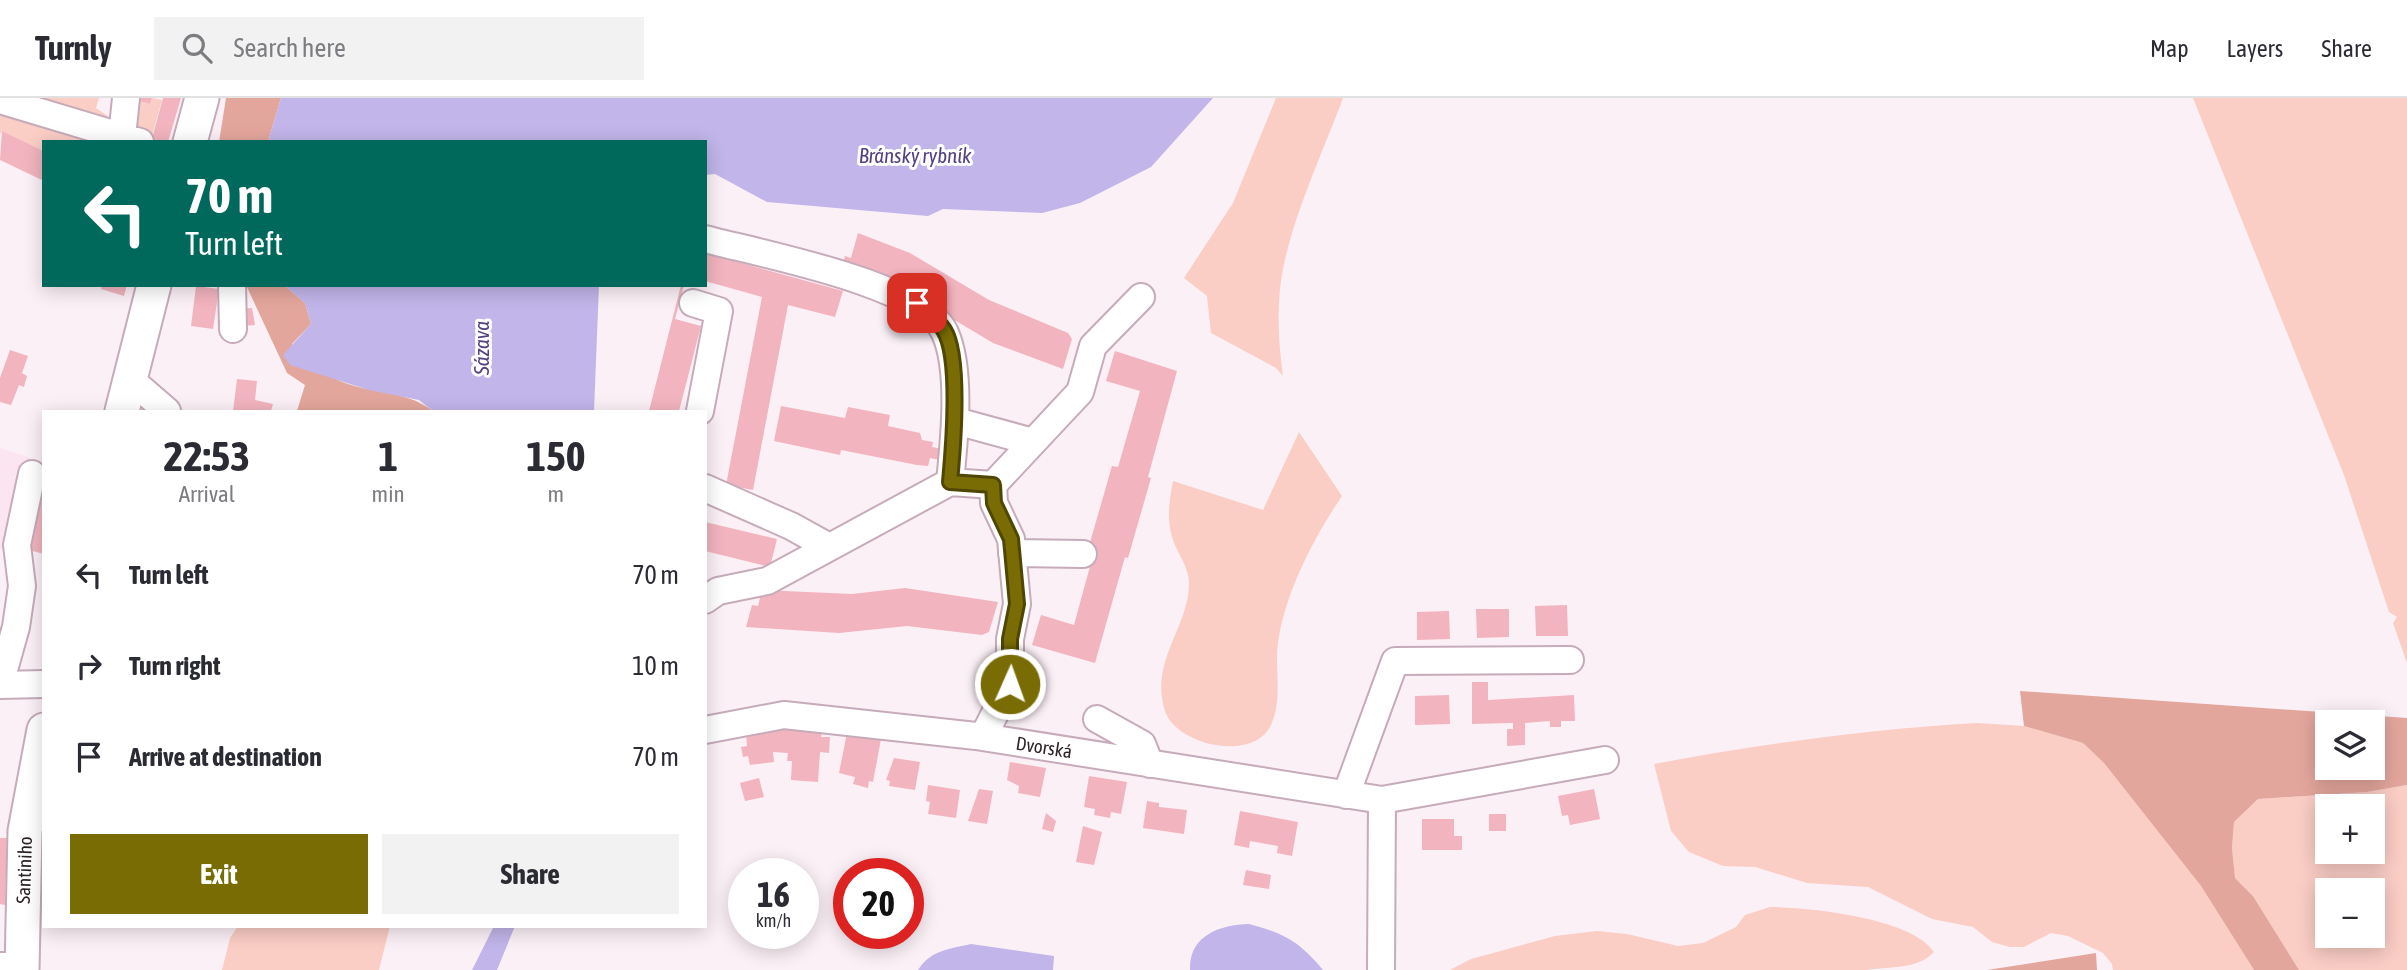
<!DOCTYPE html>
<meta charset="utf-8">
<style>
body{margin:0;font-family:"Asap Condensed",sans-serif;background:#f2f2f3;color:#2b2b33;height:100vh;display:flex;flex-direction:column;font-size:26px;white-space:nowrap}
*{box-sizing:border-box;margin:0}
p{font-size:23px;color:#7c7c81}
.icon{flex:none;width:38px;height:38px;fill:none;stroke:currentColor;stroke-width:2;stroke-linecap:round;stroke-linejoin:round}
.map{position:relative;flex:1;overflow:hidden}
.side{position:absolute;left:42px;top:312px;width:665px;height:518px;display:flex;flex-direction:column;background:#fff;border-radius:0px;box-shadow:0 4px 18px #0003}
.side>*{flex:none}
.banner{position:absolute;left:42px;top:42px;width:665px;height:147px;border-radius:0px;box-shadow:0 4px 18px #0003;background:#00695c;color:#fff;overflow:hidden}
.fabs{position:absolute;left:2315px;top:612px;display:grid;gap:14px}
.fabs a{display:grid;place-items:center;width:70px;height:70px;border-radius:0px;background:#fff;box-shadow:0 4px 18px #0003;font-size:35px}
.speed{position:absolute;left:728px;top:760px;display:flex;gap:14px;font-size:35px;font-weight:700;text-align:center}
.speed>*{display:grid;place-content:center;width:91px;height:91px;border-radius:50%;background:#fff;box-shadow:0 4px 18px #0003;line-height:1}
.speed small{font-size:18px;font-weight:400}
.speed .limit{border:10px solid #d22;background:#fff;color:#111}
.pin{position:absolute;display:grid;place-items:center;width:60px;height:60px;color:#fff;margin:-30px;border-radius:14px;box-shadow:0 4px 10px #0006}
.me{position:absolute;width:77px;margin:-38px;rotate:2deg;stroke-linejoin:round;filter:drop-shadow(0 0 5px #0008)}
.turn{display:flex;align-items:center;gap:24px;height:147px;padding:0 28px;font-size:32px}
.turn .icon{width:91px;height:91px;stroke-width:2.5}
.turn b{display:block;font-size:49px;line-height:60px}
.eta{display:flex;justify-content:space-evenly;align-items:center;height:119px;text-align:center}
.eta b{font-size:42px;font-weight:700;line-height:49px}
.primary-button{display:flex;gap:14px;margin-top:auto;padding:14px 28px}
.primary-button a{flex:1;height:80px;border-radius:0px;background:#796c05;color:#fff;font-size:28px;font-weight:700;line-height:80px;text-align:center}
.primary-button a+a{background:#f2f2f3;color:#2b2b33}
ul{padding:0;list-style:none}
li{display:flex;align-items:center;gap:21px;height:91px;padding:0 28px}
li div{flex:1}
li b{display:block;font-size:26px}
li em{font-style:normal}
header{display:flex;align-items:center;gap:42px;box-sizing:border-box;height:98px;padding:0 35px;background:#fff;border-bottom:2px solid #e1e1e2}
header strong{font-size:33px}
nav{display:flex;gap:38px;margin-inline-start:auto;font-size:24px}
.search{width:490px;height:63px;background:#f2f2f3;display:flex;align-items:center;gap:18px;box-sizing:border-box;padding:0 24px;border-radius:0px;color:#7c7c81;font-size:26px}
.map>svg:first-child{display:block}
.built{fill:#fbe5f1}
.green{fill:#facdc5;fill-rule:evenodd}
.forest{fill:#e3a69c;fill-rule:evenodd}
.water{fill:#c1b5e9}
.building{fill:#f2b4bf}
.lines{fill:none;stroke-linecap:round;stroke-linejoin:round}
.minor-casing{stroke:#c6abba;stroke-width:30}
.major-casing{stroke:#c6abba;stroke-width:37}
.minor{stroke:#fff;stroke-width:26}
.major{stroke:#fff;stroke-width:33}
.route-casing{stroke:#4f4603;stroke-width:18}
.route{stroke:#796c05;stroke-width:12}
.labels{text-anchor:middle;stroke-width:6;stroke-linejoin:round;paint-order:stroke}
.street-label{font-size:19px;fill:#2d2329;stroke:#fff}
.water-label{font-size:21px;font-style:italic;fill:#544181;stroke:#fff}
</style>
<header>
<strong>Turnly</strong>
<div class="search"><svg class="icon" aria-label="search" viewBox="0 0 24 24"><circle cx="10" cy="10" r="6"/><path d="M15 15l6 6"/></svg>Search here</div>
<nav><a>Map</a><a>Layers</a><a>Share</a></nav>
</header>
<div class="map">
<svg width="2407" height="872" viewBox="0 0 2407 872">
<rect width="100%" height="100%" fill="#fbf0f6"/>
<path class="built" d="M 0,350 L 31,360 L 5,451 L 0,451 Z"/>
<path class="green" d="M 20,0 L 99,0 L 96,10 L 109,19 L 111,26 Z
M 129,0 L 141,0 L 141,3 L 150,6 L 152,0 L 162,2 L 151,41 L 137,33 Z
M 1276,0 L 1343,0 C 1322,57 1286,132 1280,191 C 1277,220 1279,249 1283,278 L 1276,270 L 1211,235 L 1207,198 L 1184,180 L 1233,105 Z
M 2193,0 L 2407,0 L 2407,565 L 2393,525 L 2397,519 L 2389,514 L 2344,377 Z
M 0,8 L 116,44 L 44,44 L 44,53 L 2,33 L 0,37 Z
M 1299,334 L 1342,398 C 1315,438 1288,489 1279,538 C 1273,568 1284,598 1271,627 C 1253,665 1176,647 1165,613 C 1149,563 1189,530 1189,485 C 1189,471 1179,457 1174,445 C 1166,424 1169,404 1173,383 L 1263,412 Z
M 1977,625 L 2024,628 L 2083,645 L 2104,665 L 2201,788 L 2254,872 L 2113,872 L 2112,866 L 2103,855 L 2068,838 L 2051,835 L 2024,849 L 2010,849 L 1992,844 L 1973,829 L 1932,821 L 1868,789 L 1807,785 L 1755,769 L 1723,768 L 1689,754 L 1671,733 L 1654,666 C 1761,646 1869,631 1977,625 Z
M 2407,687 L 2407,872 L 2299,872 L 2253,798 L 2235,780 L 2232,750 L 2234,724 L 2258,701 L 2367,694 ZM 2328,709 L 2373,709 L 2373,754 L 2328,754 ZM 2328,793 L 2373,793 L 2373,838 L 2328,838 Z
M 1770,809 C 1808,809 1913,820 1934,854 C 1917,872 1891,868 1867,872 L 1450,872 L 1471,861 L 1555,838 L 1597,833 L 1627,836 L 1678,848 L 1703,845 L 1736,829 L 1745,817 Z
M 238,828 L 390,828 L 379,872 L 222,872 L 230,840 Z"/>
<path class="forest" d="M 226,0 L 281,0 L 268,44 L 219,44 Z
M 246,187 L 284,187 L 305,205 L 311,226 L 292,246 C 304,256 316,270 330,278 C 362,297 404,290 433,313 L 297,313 L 305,287 L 287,275 Z
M 2020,593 L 2407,620 L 2407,687 L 2367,694 L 2258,701 L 2234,724 L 2232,750 L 2235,780 L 2253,798 L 2299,872 L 2254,872 L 2201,788 L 2104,665 L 2083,645 L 2024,628 ZM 2328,625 L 2373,625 L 2373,670 L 2328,670 Z
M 2096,855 L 2097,872 L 1987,872 Z"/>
<path class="water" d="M 281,0 L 1213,0 L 1151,69 L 1080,105 L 1042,115 L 943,111 L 928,118 L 767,104 L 715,76 L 705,77 L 705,44 L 268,44 Z
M 284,187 L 599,187 L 594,313 L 433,313 L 419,302 L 369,292 L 290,267 L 283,257 L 311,226 L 305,205 Z
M 1249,826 C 1284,835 1300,844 1323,872 L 1190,872 C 1189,837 1220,827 1249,826 Z
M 494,828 L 515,828 L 497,872 L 472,872 Z
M 971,846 L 1054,858 L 1053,872 L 918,872 C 931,852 949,851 971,846 Z"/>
<path class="building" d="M 141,0 L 152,0 L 150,6 L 140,3 Z
M 163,0 L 181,0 L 168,44 L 151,44 Z
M 2,33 L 44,53 L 44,83 L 0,62 Z
M 858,135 L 910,155 L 989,202 L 1068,235 L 1072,241 L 1063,271 L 993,245 L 911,196 L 843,165 L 845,158 L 851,160 Z
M 705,155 L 843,193 L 835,219 L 788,207 L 753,392 L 726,387 L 762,199 L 705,183 Z
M 102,187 L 127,187 L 124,198 L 101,191 Z
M 681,187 L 684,187 L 675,221 L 701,228 L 679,313 L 649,313 Z
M 196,188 L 219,191 L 213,231 L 191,228 Z
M 252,210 L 255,227 L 242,228 L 239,211 Z
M 10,252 L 28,258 L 22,275 L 27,278 L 24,289 L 19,287 L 11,307 L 0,304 L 0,280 Z
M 1115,253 L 1177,273 L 1148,379 L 1151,380 L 1128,460 L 1125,459 L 1095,565 L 1032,547 L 1041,517 L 1074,527 L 1095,450 L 1089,448 L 1112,368 L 1118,369 L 1140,293 L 1106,283 Z
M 237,281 L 257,283 L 255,302 L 273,306 L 271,313 L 233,313 Z
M 781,308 L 845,320 L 848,309 L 890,317 L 888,328 L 920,335 L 922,342 L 933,344 L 932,349 L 943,351 L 940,362 L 930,360 L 928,368 L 917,367 L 841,352 L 840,357 L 774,343 Z
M 44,383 L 44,456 L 21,450 Z
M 705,424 L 777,441 L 770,469 L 705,453 Z
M 905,490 L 998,504 L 989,534 L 982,537 L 907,528 L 839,535 L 746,529 L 752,507 L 758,508 L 762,492 L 852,496 Z
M 1567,507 L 1568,538 L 1536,538 L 1535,508 Z
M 1476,511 L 1509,511 L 1509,539 L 1477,540 Z
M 1449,513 L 1450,541 L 1417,542 L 1417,514 Z
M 1472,584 L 1488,584 L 1488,602 L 1574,597 L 1575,623 L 1561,623 L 1561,629 L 1550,629 L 1550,623 L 1525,625 L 1525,647 L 1507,648 L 1507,631 L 1513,631 L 1513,625 L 1472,626 Z
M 1449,597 L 1450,626 L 1415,627 L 1415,598 Z
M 773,631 L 822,633 L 821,639 L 830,639 L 829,655 L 820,654 L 818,684 L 791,682 L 792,663 L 787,663 L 788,655 L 773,654 L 774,664 L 750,667 L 748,658 L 743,659 L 741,649 L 747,648 L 746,634 Z
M 847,635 L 881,641 L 873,684 L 869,683 L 868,690 L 853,686 L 855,679 L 839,675 Z
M 894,660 L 920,664 L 915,692 L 889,688 L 890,683 L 886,682 Z
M 1010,664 L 1046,670 L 1040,699 L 1018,695 L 1019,688 L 1007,682 Z
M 1089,678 L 1127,684 L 1121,716 L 1111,714 L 1110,720 L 1094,717 L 1095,711 L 1084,709 Z
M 759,680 L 764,699 L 745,703 L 740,685 Z
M 928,687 L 960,692 L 956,720 L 928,716 L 930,704 L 926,703 Z
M 979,691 L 993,693 L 987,726 L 968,723 Z
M 1594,691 L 1600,721 L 1570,727 L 1568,717 L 1562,718 L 1558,698 Z
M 1147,703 L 1159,705 L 1159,709 L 1187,712 L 1184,736 L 1143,730 Z
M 1240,713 L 1298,724 L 1292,758 L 1277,755 L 1278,748 L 1250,743 L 1249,750 L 1234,747 Z
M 1046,715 L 1056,723 L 1053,734 L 1042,731 Z
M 1489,716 L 1506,716 L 1506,733 L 1489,733 Z
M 1422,721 L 1454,721 L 1454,738 L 1462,738 L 1462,752 L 1422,752 Z
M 1083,728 L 1102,734 L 1094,767 L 1076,764 Z
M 0,740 L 7,740 L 5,807 L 0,806 Z
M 1246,772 L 1271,777 L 1269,791 L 1243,787 Z"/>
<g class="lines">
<defs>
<path id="minor" d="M 0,2 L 140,44
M 122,39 L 126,0
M 705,141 C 757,155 924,186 945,235 C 962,273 954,344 950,384
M 232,187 L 233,231
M 693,205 L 719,213 L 700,313
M 130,281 L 167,313
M 956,323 L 1033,344
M 705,390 L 791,428 L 829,449
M 1012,455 L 1083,456
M 705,502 L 718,493 L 767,483 L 950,384 L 993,387 L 1080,294 L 1093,248 L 1141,199
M 0,586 L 16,529 L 22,488 L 17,447 L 32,376
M 0,587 L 44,586
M 1097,621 L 1142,646 L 1150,666
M 705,632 L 784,617 L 976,638 L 1382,702 L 1605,662
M 983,639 L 1010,586 L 1010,541 L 1017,506 L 1011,441 L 994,405 L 993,387
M 1346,697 L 1395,563 L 1570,562
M 0,868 L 22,868
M 1381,872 L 1382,702"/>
<path id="major" d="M 190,44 L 202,0
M 122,313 L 154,187
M 22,872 L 25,733 L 44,632"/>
</defs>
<use href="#minor" class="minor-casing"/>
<use href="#major" class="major-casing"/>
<use href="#minor" class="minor"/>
<use href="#major" class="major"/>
</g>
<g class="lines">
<defs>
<path id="route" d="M 917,205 C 926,213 938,222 944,232 C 961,259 953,352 950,384 L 993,387 L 994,405 L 1011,441 L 1017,506 L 1010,541 L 1010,586"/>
</defs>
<use href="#route" class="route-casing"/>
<use href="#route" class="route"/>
</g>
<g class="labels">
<g class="street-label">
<text transform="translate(1044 649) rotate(9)" y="7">Dvorská</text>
<text transform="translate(24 772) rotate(-88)" y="7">Santiniho</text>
</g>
<g class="water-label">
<text x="915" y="65">Bránský rybník</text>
<text transform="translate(482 250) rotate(-90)" y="7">Sázava</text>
</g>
</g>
</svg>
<div class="fabs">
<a><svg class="icon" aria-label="layers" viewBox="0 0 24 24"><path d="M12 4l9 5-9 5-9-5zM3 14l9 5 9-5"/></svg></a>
<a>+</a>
<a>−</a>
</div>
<div class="speed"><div>16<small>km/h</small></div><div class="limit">20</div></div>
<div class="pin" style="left:917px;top:205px;background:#d93025"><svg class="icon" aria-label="arrive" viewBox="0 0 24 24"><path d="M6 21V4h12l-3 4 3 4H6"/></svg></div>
<svg class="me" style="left:1010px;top:586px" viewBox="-20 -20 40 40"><circle r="17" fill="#796c05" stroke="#fff" stroke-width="3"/><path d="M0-11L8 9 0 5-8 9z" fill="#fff"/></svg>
<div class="banner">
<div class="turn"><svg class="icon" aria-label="left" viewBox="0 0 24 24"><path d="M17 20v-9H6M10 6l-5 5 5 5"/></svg><div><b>70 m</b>Turn left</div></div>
</div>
<section class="side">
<div class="eta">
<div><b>22:53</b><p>Arrival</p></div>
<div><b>1</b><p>min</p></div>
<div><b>150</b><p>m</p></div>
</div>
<ul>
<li><svg class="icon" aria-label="left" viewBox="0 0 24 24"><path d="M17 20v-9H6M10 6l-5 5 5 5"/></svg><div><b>Turn left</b></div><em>70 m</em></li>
<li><svg class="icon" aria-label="right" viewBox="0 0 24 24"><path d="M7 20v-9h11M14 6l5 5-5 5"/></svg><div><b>Turn right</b></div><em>10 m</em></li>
<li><svg class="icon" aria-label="arrive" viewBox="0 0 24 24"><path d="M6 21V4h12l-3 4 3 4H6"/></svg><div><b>Arrive at destination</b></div><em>70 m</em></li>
</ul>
<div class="primary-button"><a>Exit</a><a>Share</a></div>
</section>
</div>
